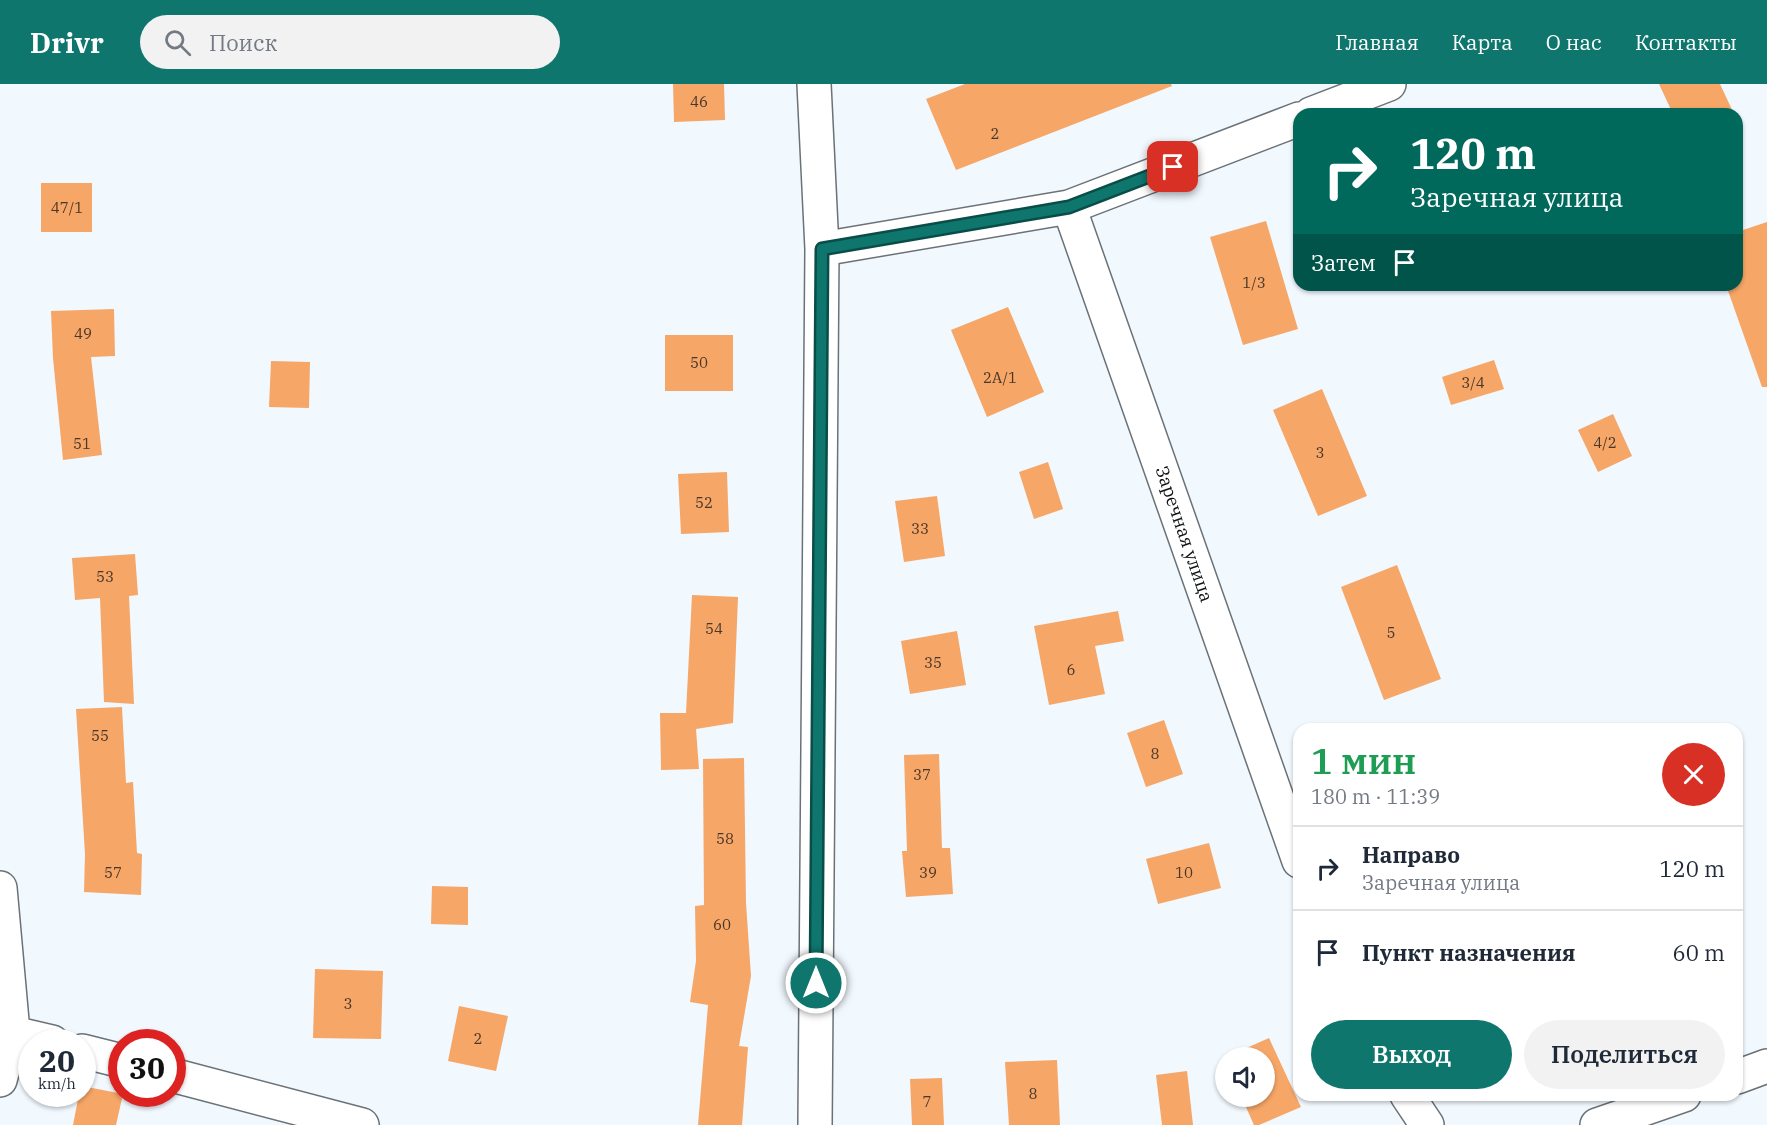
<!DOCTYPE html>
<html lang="ru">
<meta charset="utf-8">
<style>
body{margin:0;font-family:"IBM Plex Serif",serif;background:#f2f2f3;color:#1f2937;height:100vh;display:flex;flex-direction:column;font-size:22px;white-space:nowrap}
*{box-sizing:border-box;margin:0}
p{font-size:20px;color:#747a83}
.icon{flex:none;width:33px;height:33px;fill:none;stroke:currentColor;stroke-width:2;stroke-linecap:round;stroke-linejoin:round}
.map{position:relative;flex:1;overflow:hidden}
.panel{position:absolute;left:1293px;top:639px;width:450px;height:378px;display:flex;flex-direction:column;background:#fff;border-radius:18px;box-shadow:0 2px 4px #0004}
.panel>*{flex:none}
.guide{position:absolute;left:1293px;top:24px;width:450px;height:183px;border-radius:18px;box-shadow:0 2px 4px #0004;background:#00695c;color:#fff;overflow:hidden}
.tools{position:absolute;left:1215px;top:963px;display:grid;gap:12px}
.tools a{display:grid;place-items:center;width:60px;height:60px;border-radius:50%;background:#fff;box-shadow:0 2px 4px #0004;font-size:30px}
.speed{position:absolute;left:18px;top:945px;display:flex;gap:12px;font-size:30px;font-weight:700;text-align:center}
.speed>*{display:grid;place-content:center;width:78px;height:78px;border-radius:50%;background:#fff;box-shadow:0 2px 4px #0004;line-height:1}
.speed small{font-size:15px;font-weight:400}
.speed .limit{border:9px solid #d22;background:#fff;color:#111}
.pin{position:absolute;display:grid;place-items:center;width:51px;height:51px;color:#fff;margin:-26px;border-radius:12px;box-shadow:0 3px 9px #0006}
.me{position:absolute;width:66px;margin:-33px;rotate:0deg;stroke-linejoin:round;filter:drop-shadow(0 0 4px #0008)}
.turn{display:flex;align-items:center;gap:21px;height:126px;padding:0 18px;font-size:27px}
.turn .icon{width:78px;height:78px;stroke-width:2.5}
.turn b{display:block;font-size:42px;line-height:51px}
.then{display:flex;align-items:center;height:57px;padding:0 18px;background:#0003;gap:12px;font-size:22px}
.round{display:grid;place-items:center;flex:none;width:63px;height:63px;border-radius:32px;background:#f2f2f3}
.overview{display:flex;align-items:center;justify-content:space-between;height:102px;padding:0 18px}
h1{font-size:36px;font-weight:600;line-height:45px;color:#1e9e55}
.cta{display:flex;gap:12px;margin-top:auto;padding:12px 18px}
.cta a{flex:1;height:69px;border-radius:36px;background:#0f766e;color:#fff;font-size:24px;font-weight:600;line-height:69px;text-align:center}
.cta a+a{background:#f2f2f3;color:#1f2937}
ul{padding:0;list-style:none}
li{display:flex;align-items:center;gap:18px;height:84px;padding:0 18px;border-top:2px solid #e0e1e3}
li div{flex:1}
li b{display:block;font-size:22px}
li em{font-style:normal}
header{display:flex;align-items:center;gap:36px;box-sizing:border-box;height:84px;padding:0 30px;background:#0f766e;color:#fff}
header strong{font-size:28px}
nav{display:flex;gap:33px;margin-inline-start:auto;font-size:21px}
.search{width:420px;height:54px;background:#f2f2f3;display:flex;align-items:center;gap:15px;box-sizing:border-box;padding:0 21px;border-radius:33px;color:#747a83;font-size:22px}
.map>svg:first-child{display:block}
.building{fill:#f6a667}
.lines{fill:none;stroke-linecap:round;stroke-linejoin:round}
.minor-casing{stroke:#6b7277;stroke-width:36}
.minor{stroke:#fff;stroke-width:33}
.route-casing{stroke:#0a4d48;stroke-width:15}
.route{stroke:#0f766e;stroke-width:10}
.labels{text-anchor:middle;stroke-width:6;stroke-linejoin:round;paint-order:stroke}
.number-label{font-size:15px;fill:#493729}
.street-label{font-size:18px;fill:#0f1214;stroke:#fff}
</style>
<header>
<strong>Drivr</strong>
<div class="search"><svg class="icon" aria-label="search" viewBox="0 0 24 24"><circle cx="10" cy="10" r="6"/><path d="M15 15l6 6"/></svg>Поиск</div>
<nav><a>Главная</a><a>Карта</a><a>О нас</a><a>Контакты</a></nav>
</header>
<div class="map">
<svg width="1767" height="1041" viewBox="0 0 1767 1041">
<rect width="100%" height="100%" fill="#f1f8fe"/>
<path class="building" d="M 673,0 L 724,0 L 725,36 L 674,38 Z
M 965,0 L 1171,0 L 1172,2 L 956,86 L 926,15 Z
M 1659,0 L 1720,0 L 1734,30 L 1673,30 Z
M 41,99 L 92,99 L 92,148 L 41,148 Z
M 1266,137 L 1298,245 L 1243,261 L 1210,153 Z
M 1767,138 L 1767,303 L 1762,303 L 1726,201 L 1737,201 L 1737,148 Z
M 1008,223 L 1044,308 L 987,333 L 951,246 Z
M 114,225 L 115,272 L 91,273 L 102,371 L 63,376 L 53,274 L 51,227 Z
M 665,251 L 733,251 L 733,307 L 665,307 Z
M 1494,276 L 1504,305 L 1451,321 L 1442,293 Z
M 271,277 L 310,278 L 309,324 L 269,323 Z
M 1322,305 L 1367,412 L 1318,432 L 1273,326 Z
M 1613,330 L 1632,372 L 1598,388 L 1578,346 Z
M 1048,378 L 1063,425 L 1034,435 L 1019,388 Z
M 727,388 L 729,448 L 681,450 L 678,390 Z
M 937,412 L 945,472 L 904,478 L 895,417 Z
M 135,470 L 138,511 L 129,512 L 134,620 L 104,618 L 100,514 L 75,516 L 72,474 Z
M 1397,481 L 1441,595 L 1384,616 L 1341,503 Z
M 692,511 L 738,513 L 733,639 L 696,645 L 699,685 L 661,686 L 660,629 L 686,629 Z
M 1118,527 L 1124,557 L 1095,562 L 1105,610 L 1049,621 L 1034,542 Z
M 957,547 L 966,601 L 910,610 L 901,557 Z
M 122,623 L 126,699 L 133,698 L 137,769 L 142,770 L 141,811 L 84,808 L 85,770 L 76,625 Z
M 1164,636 L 1183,690 L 1146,703 L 1127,649 Z
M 939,670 L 942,764 L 950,764 L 953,810 L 906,813 L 902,767 L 907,767 L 904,671 Z
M 744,674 L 746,819 L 751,892 L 739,962 L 748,963 L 742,1041 L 698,1041 L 708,921 L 690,918 L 696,877 L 695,822 L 704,821 L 703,675 Z
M 1209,759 L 1221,804 L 1158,820 L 1146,775 Z
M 432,802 L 468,803 L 468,841 L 431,840 Z
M 315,885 L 383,887 L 381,955 L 313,954 Z
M 459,922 L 508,932 L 496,987 L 448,977 Z
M 1269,954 L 1301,1023 L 1259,1041 L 1254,1041 L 1241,1012 L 1264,1012 L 1264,974 L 1226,974 L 1226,978 L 1224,974 Z
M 1057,976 L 1060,1041 L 1009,1041 L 1005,978 Z
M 1187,987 L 1193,1041 L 1162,1041 L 1156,991 Z
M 942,994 L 944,1041 L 912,1041 L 910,995 Z
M 82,1002 L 123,1010 L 116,1041 L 73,1041 L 79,1010 L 82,1010 Z"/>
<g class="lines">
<defs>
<path id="minor" d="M 814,0 L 822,165 L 815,1041
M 1311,30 L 1389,0
M 1069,123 L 1299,777
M 822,165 L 1069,123 L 1299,35
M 0,804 L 13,948 L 0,996
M 0,946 L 52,958
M 82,967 L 122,977
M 172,991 L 362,1041
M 1737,993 L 1767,982
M 1407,1011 L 1427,1041
M 1597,1041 L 1684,1011"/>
</defs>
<use href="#minor" class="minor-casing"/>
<use href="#minor" class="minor"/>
</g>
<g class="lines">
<defs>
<path id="route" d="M 816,899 L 822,165 L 1069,123 L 1173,83"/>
</defs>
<use href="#route" class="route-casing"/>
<use href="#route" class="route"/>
</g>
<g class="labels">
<g class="number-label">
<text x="699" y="23">46</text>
<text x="995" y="55">2</text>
<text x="67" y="129">47/1</text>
<text x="1254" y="204">1/3</text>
<text x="83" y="255">49</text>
<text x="699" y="284">50</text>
<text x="1000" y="299">2А/1</text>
<text x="1473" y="304">3/4</text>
<text x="1605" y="364">4/2</text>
<text x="82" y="365">51</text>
<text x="1320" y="374">3</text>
<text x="704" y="424">52</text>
<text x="920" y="450">33</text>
<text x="105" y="498">53</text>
<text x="714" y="550">54</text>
<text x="1391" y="554">5</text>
<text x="933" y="584">35</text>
<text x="1071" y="591">6</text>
<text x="100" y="657">55</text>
<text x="1155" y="675">8</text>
<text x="922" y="696">37</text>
<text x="725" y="760">58</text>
<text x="113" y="794">57</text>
<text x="928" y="794">39</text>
<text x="1184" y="794">10</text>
<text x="722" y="846">60</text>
<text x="348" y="925">3</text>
<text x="478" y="960">2</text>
<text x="1033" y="1015">8</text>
<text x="927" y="1023">7</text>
</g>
<g class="street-label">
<text transform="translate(1184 450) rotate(71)" y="6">Заречная улица</text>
</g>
</g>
</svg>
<div class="tools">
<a><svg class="icon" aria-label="sound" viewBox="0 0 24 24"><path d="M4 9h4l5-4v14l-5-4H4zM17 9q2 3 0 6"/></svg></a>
</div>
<div class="speed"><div>20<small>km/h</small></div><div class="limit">30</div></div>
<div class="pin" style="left:1173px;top:83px;background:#d93025"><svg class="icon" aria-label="arrive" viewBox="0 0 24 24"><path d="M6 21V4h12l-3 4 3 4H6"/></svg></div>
<svg class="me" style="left:816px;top:899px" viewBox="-20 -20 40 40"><circle r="17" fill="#0f766e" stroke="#fff" stroke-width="3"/><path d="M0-11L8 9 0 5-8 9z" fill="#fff"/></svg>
<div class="guide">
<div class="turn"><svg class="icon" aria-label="right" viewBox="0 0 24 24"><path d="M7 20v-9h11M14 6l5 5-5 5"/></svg><div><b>120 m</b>Заречная улица</div></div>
<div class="then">Затем<svg class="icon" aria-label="arrive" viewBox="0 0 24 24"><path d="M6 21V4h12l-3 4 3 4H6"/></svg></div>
</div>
<section class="panel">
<div class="overview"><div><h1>1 мин</h1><p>180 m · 11:39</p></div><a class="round" style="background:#d93025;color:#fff"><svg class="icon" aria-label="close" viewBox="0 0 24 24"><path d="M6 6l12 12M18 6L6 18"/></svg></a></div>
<ul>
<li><svg class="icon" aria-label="right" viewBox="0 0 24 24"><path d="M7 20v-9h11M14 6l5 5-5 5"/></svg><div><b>Направо</b><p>Заречная улица</p></div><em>120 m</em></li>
<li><svg class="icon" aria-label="arrive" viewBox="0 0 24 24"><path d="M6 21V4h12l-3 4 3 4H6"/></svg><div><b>Пункт назначения</b></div><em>60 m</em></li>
</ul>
<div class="cta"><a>Выход</a><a>Поделиться</a></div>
</section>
</div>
